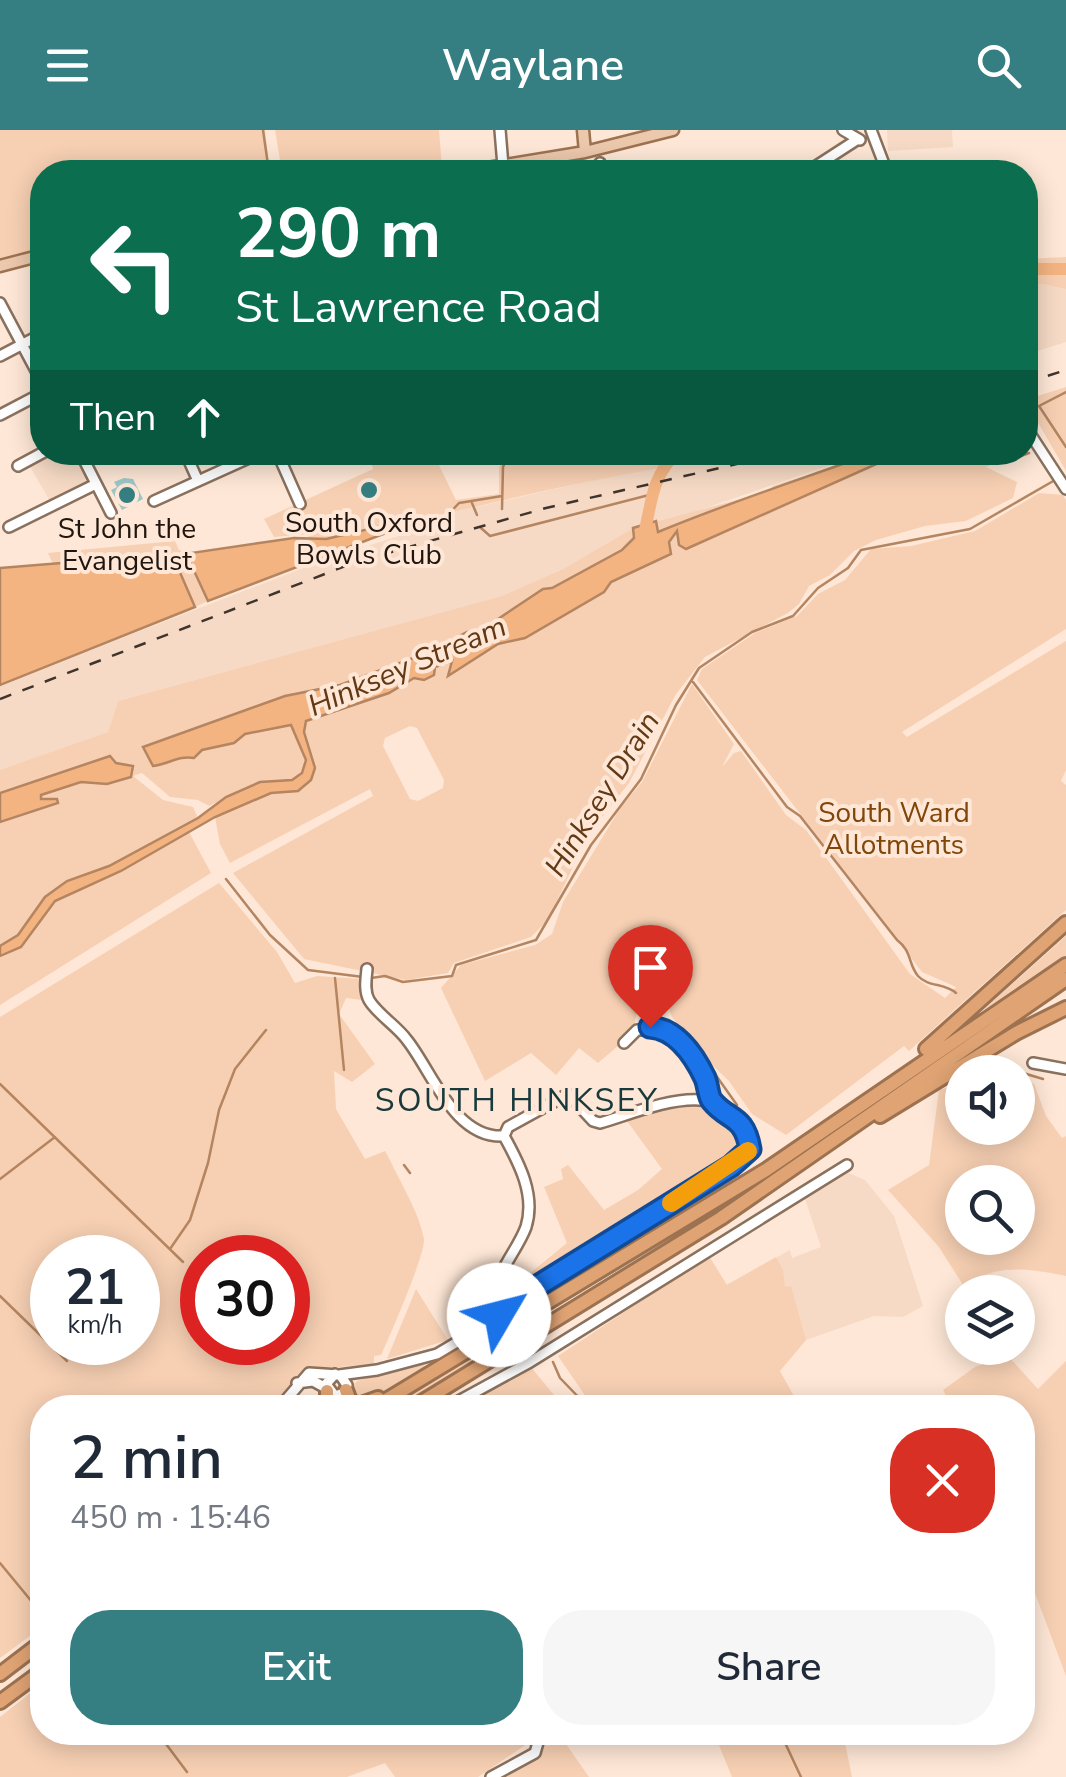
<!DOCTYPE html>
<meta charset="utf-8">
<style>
body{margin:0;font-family:"Nunito Sans",sans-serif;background:#f6f6f7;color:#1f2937;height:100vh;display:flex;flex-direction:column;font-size:38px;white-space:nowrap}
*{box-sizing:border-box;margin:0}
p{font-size:32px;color:#747a83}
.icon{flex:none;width:55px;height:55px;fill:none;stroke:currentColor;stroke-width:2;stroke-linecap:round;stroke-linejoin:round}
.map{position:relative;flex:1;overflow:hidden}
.details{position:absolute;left:30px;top:1265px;width:1005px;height:350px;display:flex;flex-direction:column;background:#fff;border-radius:40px;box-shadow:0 5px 25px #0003}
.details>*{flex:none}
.top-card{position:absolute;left:30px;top:30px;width:1008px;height:305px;border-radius:40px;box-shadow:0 5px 25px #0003;background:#0b6e4f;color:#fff;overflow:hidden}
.fabs{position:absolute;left:945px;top:925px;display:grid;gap:20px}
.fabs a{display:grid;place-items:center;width:90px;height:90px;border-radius:50%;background:#fff;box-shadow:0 5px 25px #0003;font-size:50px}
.speed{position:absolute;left:30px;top:1105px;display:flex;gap:20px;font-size:50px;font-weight:700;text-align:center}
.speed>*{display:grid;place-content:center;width:130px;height:130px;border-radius:50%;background:#fff;box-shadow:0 5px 25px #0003;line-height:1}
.speed small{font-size:25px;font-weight:400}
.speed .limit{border:15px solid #d22;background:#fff;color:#111}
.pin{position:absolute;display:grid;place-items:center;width:85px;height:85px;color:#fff;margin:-102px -42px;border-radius:50% 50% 50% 0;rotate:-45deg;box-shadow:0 0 10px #0007}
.pin .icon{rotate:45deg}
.me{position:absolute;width:110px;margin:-55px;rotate:53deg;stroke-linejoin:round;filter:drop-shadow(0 0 8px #0008)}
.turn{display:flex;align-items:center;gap:35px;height:210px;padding:0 40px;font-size:45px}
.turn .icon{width:130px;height:130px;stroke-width:2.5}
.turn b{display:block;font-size:70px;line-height:85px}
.then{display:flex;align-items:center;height:95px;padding:0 40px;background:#0003;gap:20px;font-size:38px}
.round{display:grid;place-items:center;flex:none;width:105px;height:105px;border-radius:40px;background:#f6f6f7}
.summary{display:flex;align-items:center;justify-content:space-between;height:170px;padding:0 40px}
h1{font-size:60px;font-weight:600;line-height:75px}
.button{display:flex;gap:20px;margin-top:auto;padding:20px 40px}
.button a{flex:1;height:115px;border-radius:40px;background:#357e81;color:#fff;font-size:40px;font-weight:600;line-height:115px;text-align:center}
.button a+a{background:#f6f6f7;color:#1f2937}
header{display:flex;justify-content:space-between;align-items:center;height:130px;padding:0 40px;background:#357e81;color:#fff;font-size:45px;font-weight:600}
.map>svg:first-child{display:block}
.built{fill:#f6dac5}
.green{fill:#f7d0b3;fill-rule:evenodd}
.water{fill:#f4b482;stroke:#b48560;stroke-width:2.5}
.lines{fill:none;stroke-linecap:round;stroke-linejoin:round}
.stream{stroke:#b48560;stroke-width:2.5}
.river{stroke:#f4b482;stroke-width:12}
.building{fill:#9ec6c7}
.minor-casing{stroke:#8a715e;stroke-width:14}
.major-casing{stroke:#9d7251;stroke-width:15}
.highway-casing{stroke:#9d7251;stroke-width:18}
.minor{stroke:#fff;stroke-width:9}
.major{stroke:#ecc8ac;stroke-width:10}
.highway{stroke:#e0a474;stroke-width:12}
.rail{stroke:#40342c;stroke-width:2.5;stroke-dasharray:12 12;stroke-linecap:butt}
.route-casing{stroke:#114b97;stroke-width:25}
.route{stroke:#1a73e8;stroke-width:18}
.slow{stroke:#f59e0b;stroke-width:18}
.poi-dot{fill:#357e81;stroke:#fee7d6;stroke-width:4}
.labels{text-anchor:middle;stroke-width:8;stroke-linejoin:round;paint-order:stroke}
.poi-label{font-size:28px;fill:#20160f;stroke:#fee7d6}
.park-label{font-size:28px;fill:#80460a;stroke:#fee7d6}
.water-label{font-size:30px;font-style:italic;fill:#623914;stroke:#fee7d6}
.quarter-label{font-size:32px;letter-spacing:2.5px;fill:#183a3c;stroke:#fee7d6}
</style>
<header><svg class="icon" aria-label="menu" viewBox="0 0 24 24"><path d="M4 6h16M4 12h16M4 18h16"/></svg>Waylane<svg class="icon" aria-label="search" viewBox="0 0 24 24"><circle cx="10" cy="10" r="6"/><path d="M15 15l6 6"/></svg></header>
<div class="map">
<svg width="1066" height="1647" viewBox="0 0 1066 1647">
<rect width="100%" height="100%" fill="#fee7d6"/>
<path class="built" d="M 887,0 L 952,0 L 953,17 L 888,21 Z
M 1042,154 L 1066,159 L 1066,212 L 1025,225 L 1025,157 Z
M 49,323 L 75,323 L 89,353 L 51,373 L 28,333 Z
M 744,323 L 866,323 L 682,386 L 633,398 L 563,439 L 503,466 L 118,571 L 108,602 L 0,641 L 0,555 L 324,430 L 442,392 L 441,385 L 646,338 Z
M 842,1040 L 865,1050 L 894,1086 L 923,1176 L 903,1187 L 874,1186 L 806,1210 L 780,1240 L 726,1155 L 790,1120 L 792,1128 L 821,1117 L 804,1066 Z"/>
<path class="green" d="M 0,0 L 265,0 L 270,42 L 42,42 L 42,118 L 0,129 Z
M 275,0 L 439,0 L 442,38 L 420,42 L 282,42 Z
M 1066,127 L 1066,159 L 1042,154 L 1025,157 L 1025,129 Z
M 1066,257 L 1066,341 L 1025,270 Z
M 390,323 L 433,323 L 456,370 L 499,364 L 499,338 L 505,323 L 744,324 C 642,339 542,360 442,385 L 443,392 L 411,400 L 399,392 L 326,409 L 309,408 L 308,404 L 274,407 L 264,389 L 373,339 L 371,331 Z
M 876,323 L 1014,323 L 986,337 L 1017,352 L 1013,368 L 966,391 L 925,396 L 876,410 L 854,421 L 830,445 L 809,456 L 799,474 L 788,483 L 705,527 L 676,564 L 629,653 L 588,705 L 548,790 L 531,807 L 454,833 L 448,843 L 406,850 L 304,829 L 233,743 L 373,666 L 370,659 L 230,733 L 220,714 L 215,687 L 271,663 L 298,661 L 315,638 L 304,602 L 291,596 L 306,630 L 302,643 L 292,650 L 260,652 L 209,676 L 198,670 L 170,667 L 142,643 L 133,646 L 163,670 L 193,677 L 198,688 L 109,736 L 67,751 L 45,767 L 18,805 L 0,816 L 0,640 L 108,602 L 118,571 L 502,466 L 563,439 L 633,398 L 770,361 L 773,356 ZM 410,596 L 417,598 L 444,650 L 443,658 L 418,671 L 410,669 L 383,616 L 385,608 Z
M 1039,363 L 1063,365 L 1066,370 L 1066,499 L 902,602 L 907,607 L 1066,511 L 1066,640 L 1061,651 L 1066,655 L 1066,780 L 909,921 L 904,916 L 786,1005 L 752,984 L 729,951 L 703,926 L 672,887 L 658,848 L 642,860 L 632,904 L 598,933 L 579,918 L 556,945 L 531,923 L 485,951 L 441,858 L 461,835 L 535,815 L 552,804 L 563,772 L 621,677 L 642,652 L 692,554 L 734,614 L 722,637 L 734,623 L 741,621 L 786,685 L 806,700 L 910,844 L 945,868 L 956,857 L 922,842 L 697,550 L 702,539 L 755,503 L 797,486 L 818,464 L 845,450 L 871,419 L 911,416 L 975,401 Z
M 175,411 L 179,420 L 191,423 L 189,430 L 208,471 L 195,477 L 172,424 L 53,434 L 48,423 Z
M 189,702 L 211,743 L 0,875 L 0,826 L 21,817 L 55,771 L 121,741 Z
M 219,753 L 277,822 L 295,853 L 317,846 L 361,849 L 367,867 L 362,870 L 346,868 L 339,884 L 375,934 L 352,952 L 334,941 L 336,979 L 365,1029 L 385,1021 L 390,1030 C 401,1054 419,1082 424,1109 C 426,1123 389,1208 381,1225 L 374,1226 L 374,1234 L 305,1240 L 273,1277 L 42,1278 L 42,1497 L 0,1528 L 0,887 ZM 52,1128 L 138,1128 L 138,1212 L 52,1212 ZM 202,1128 L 288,1128 L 288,1212 L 202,1212 Z
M 1066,805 L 1066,827 L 982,881 L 1066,806 Z
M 1018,949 L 1034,954 L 1046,986 L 1062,1008 L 1066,1006 L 1066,1146 C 1027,1138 998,1134 963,1155 L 939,1117 L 888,1060 L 929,1035 L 939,960 L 962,954 L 962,998 L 1018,998 ZM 1018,1052 L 1018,1108 L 962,1108 L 962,1052 Z
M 684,973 C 713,975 758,990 735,1028 L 507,1168 L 507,1162 L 567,1113 L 544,1057 L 563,1049 L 561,1039 L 568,1035 L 604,1080 L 638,1060 L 662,1039 L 627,991 Z
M 709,1126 L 727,1155 L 776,1127 L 783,1140 L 785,1157 L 791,1156 L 806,1210 L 780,1241 L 800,1277 L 593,1277 L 558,1226 Z
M 416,1159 L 448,1210 L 387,1229 Z
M 507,1204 L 511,1211 L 403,1277 L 383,1278 Z
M 1007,1225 L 1038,1259 L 1066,1231 L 1066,1546 L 1023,1431 L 1022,1278 L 952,1277 L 943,1260 L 975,1237 Z
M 422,1232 L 426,1239 L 369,1270 L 356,1270 L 351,1258 L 357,1251 Z
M 530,1236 L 564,1277 L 455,1278 Z
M 42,1554 L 42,1602 L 535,1602 L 537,1607 L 478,1647 L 395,1647 L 385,1633 L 347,1647 L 0,1647 L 0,1587 Z
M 714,1603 L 843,1603 L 852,1647 L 732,1647 Z
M 566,1614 L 589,1647 L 494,1647 L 539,1616 Z"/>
<path class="water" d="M 876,322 L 901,323 L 686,419 L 679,415 L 677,401 L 669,412 L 671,424 L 611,452 L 604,462 L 525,508 L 498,514 L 448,546 L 452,531 L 435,537 L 434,545 L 424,550 L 414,548 L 389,563 L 306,591 L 304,602 L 315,638 L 311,650 L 298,661 L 271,663 L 215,687 L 121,741 L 55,771 L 21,817 L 0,826 L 0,816 L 18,805 L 45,767 L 67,751 L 109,736 L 198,688 L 226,667 L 260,652 L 292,650 L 302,643 L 306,630 L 291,595 L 245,604 L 234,613 L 202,620 L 194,628 C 179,625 169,634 153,636 L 143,617 L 285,566 L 340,555 L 427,523 L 467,502 L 480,501 L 543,459 L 552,458 L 622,420 L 634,408 L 633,398 L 656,391 L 658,402 C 733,371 799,350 876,322 Z
M 399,392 L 407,395 L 208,471 L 189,430 L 191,423 L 294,408 L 326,409 Z
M 172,424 L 195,477 L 0,555 L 0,438 Z
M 110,626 L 116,633 L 133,636 L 131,647 L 107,654 L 81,652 L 41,665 L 41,669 L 57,669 L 58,673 L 0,692 L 0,663 Z"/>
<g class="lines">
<path class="stream" d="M 263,0 L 269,42
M 898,36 L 911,35 L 915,42
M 1066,262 L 1039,276 L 1066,317
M 1018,322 L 1021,326 L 1029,323
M 472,373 L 477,385
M 502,379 L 503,337 L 509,322
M 445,388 L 459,373 L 502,366
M 481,398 L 490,406 L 649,365
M 693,552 L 787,677 L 800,686 L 897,810 C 912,821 908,834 918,846 C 928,857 945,853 956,863
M 226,749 L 270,805 L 308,840 L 363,847
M 335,848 L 344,940
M 371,848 L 385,846 L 403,852 L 452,846 L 456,835 L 536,810 L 591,715 L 641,649 L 676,575 L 699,538 L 752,502 L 793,486 L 818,458 L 848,438 L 861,420 L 970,399 L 1055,350
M 683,899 L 737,975
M 989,942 L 1013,940 L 1043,949
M 0,954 L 183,1132
M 404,1035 L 410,1043
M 0,1049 L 55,1007
M 170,1119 L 190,1090 L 208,1033 L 219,980 L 235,939 L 266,900
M 509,1150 L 510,1166
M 0,1166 L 67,1231
M 553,1232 L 560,1248 L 589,1278
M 0,1433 L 42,1484
M 157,1602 L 187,1642
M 780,1602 L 801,1647"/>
<path class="river" d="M 1025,139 L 1066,139
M 642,411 C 653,374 648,354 676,322"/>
</g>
<path class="building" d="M 124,348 L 133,349 L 143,369 L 122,380 L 111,360 L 117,357 L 114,352 Z"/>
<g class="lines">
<defs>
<path id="minor" d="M 500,0 L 503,36
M 843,0 L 860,10
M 871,0 L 887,42
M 600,33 L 602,42
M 807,42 L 858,9
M 0,173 L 42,252
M 0,226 L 42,204
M 0,285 L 42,263
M 1025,296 L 1066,359
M 80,322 L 111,383
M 185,322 L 198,351
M 277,322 L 300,374
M 18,336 L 44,322
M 154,371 L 262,322
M 9,397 L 96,354
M 367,839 C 366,849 364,861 369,870 C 377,884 397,896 407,910 C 432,941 454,1009 504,1006
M 624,913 L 637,900 L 670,900 L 705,947 L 710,970
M 1033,933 L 1066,939
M 499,1185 C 486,1149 515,1127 526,1097 C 536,1065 519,1033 504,1006
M 335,1244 L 326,1254 L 335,1266 L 344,1263 L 347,1255 L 340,1245
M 297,1253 L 313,1251 L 326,1258
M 279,1278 L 309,1243 L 339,1245 L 377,1240 L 437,1224 L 479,1199 L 531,1159 L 731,1036 L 750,1019 C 735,937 649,979 600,993 L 593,991 L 568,964 L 508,997 L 504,1006
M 446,1278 L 530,1232 L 847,1035
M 491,1647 L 535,1623 L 541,1602"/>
<path id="major" d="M 583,0 L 585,22
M 463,42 L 585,22 L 673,0
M 0,136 L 42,125"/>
<path id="highway" d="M 926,919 L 1066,793
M 880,986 L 1016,903 L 1066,878
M 346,1260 L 350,1271 L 359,1275 L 378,1268
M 327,1278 L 327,1261
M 373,1278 L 766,1040 L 1066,835
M 412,1278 L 721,1088 L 1066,849
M 0,1544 L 42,1512
M 0,1572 L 42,1541"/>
</defs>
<use href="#minor" class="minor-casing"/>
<use href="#major" class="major-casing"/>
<use href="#highway" class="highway-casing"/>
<use href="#minor" class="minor"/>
<use href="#major" class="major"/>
<use href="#highway" class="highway"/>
<path class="rail" d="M 1025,253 L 1066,240
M 0,569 L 356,432 L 546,378 L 789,322"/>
</g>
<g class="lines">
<defs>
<path id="route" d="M 499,1185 L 531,1160 L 731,1036 L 750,1019 C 744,984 728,991 712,971 C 708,966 708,955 705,948 C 694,925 677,899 650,897"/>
</defs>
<use href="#route" class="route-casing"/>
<use href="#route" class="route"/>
<path class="slow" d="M 671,1073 L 748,1021"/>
</g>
<g class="poi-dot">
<circle cx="369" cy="360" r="10"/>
<circle cx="127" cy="365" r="10"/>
</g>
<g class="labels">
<g class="poi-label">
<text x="369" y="402">South Oxford<tspan x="369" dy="32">Bowls Club</tspan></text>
<text x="127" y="408">St John the<tspan x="127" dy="32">Evangelist</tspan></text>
</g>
<g class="park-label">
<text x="894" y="692">South Ward<tspan x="894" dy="32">Allotments</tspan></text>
</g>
<g class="water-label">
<text transform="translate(407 536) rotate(-23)" y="10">Hinksey Stream</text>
<text transform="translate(602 664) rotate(-58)" y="10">Hinksey Drain</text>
</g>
<g class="quarter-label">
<text x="517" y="981">SOUTH HINKSEY</text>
</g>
</g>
</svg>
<div class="fabs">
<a><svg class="icon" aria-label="sound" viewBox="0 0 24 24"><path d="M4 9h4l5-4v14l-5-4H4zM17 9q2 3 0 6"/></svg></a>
<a><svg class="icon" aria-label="search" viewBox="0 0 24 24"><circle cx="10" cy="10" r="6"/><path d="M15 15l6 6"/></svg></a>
<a><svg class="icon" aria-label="layers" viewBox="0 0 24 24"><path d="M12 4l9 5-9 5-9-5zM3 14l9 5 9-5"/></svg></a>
</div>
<div class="speed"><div>21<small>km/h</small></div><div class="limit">30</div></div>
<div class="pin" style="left:650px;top:897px;background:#d93025"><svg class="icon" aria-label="arrive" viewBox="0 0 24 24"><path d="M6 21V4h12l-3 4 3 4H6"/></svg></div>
<svg class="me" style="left:499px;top:1185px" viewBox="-20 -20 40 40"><circle r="19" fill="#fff"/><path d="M0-13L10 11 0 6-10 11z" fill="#1a73e8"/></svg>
<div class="top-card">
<div class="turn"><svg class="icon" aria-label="left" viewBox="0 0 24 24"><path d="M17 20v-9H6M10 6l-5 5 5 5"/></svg><div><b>290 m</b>St Lawrence Road</div></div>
<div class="then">Then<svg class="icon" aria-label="ahead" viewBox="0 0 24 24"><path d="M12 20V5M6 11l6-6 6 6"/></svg></div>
</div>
<section class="details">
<div class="summary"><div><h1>2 min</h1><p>450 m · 15:46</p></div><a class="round" style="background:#d93025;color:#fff"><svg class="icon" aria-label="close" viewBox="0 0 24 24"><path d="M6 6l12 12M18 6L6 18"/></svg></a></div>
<div class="button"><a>Exit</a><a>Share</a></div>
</section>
</div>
